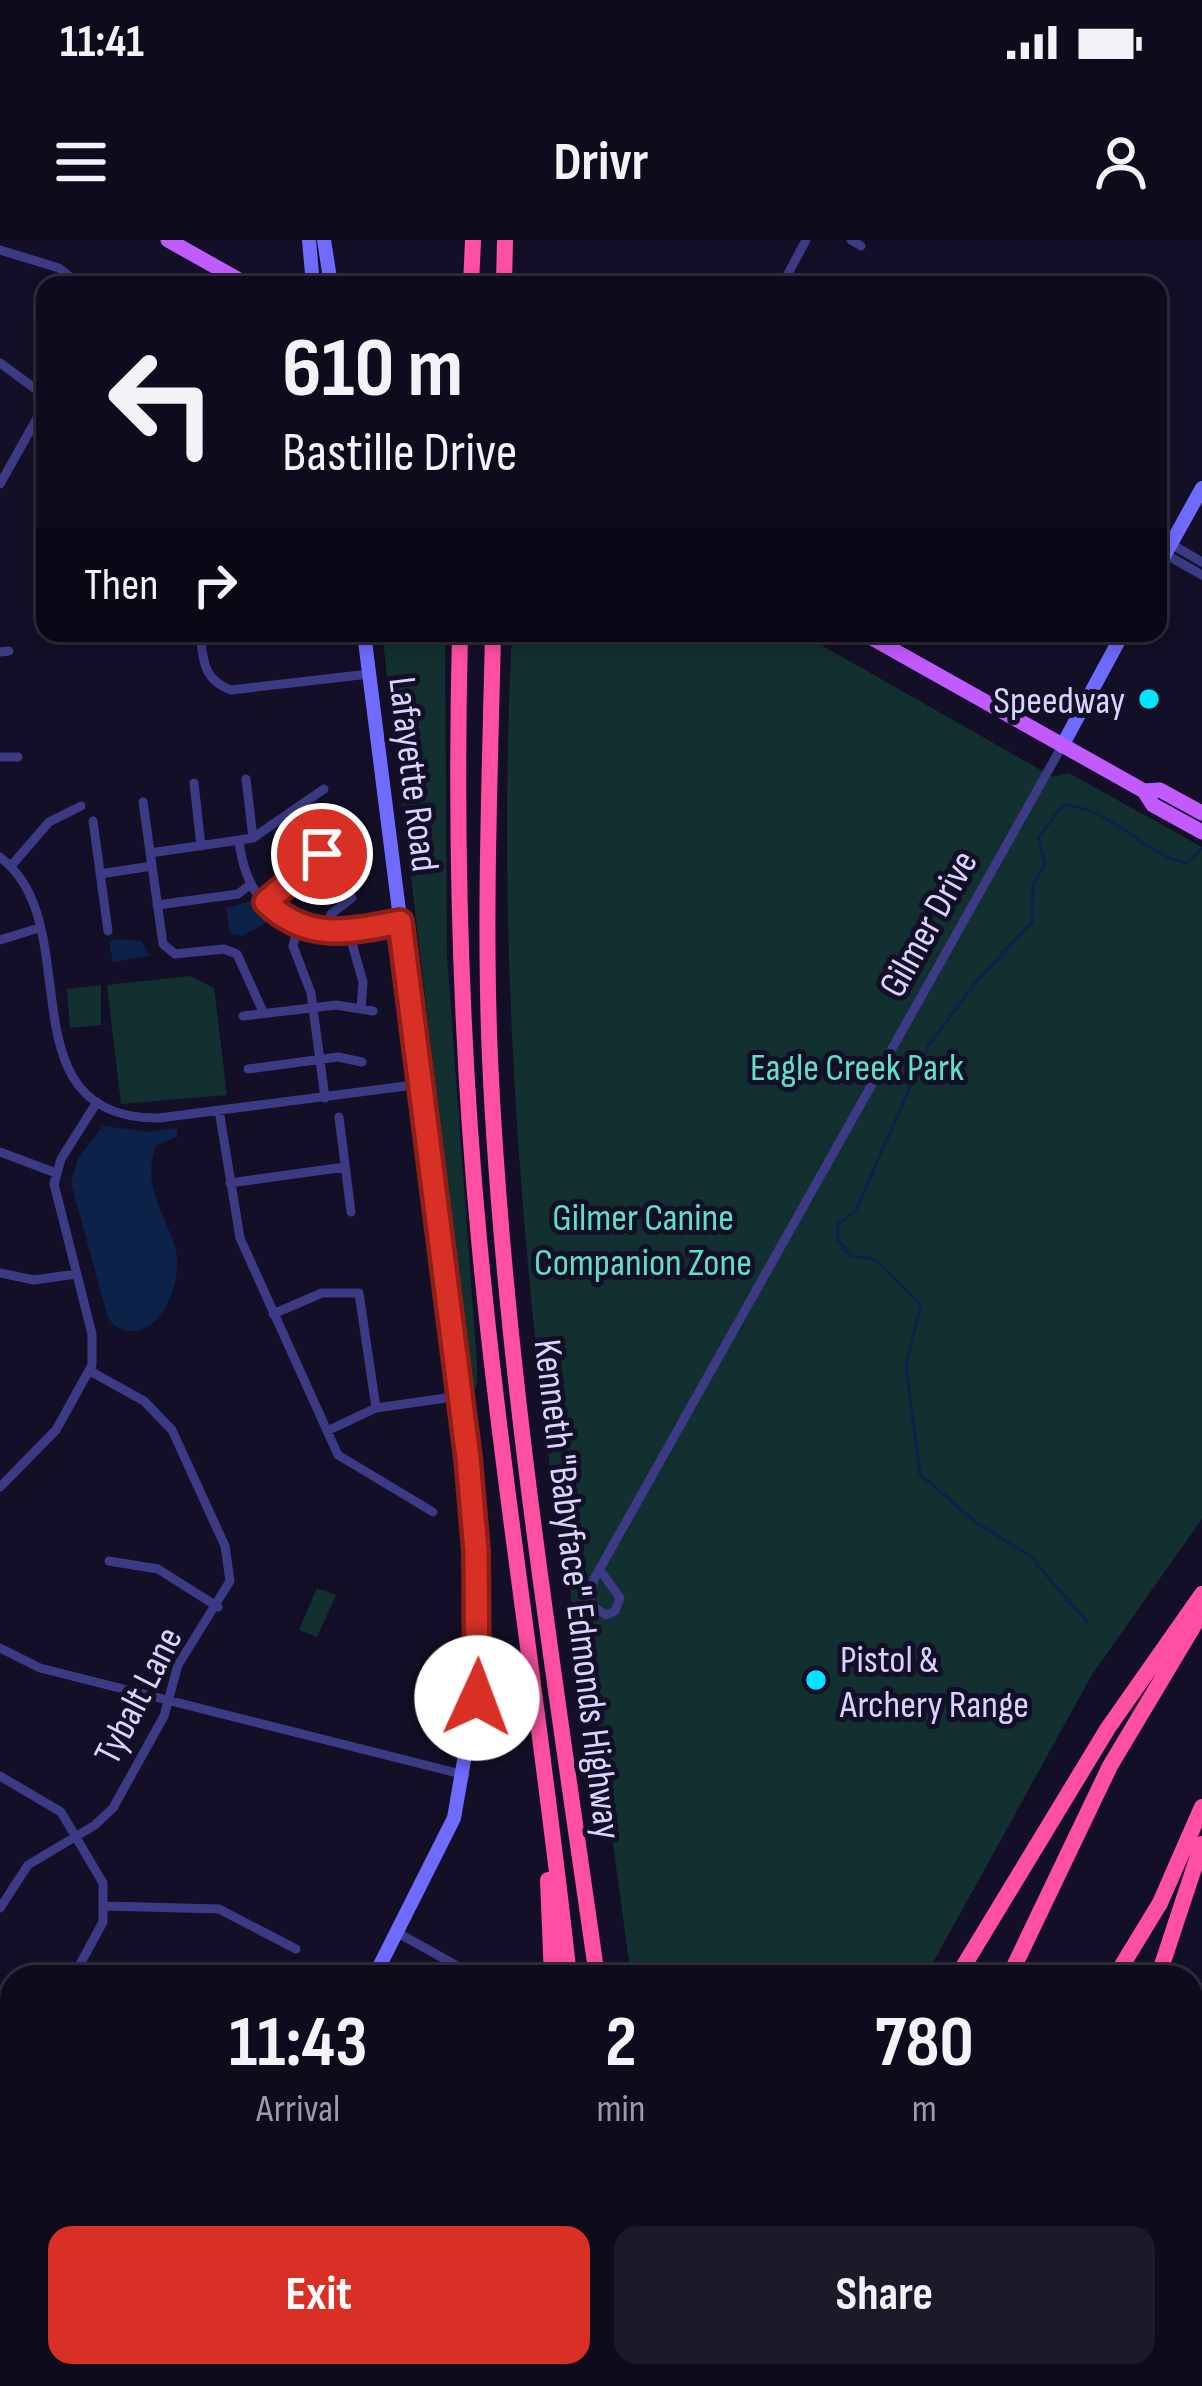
<!DOCTYPE html>
<style>
body{margin:0;font-family:"Sofia Sans Condensed",sans-serif;background:#1c1929;color:#f1f3f6;height:100vh;display:flex;flex-direction:column;font-size:45px;white-space:nowrap}
*{box-sizing:border-box;margin:0}
p{font-size:39px;color:#9b9ba3}
.icon{flex:none;width:66px;height:66px;fill:none;stroke:currentColor;stroke-width:2;stroke-linecap:round;stroke-linejoin:round}
.map{position:relative;flex:1;overflow:hidden}
.details{position:absolute;left:0px;top:1725px;width:1203px;height:423px;display:flex;flex-direction:column;background:#0e0b1c;border-radius:36px 36px 0 0;box-shadow:0 6px 18px #0003,0 0 0 3px #2e2b3b}
.details>*{flex:none}
.banner{position:absolute;left:36px;top:36px;width:1131px;height:366px;border-radius:24px;box-shadow:0 6px 18px #0003,0 0 0 3px #2e2b3b;background:#0e0b1c;color:#f1f3f6;overflow:hidden}
.pin{position:absolute;display:grid;place-items:center;width:102px;height:102px;color:#fff;margin:-51px;border:6px solid #fff;border-radius:50%;box-shadow:0 3px 12px #0007}
.me{position:absolute;width:132px;margin:-66px;rotate:2deg;stroke-linejoin:round;filter:drop-shadow(0 0 9px #0008)}
.turn{display:flex;align-items:center;gap:42px;height:252px;padding:0 48px;font-size:54px}
.turn .icon{width:156px;height:156px;stroke-width:2.5}
.turn b{display:block;font-size:84px;line-height:102px}
.then{display:flex;align-items:center;height:114px;padding:0 48px;background:#0003;gap:24px;font-size:45px}
.eta{display:flex;justify-content:space-evenly;align-items:center;height:204px;text-align:center}
.eta b{font-size:72px;font-weight:700;line-height:84px}
.action{display:flex;gap:24px;margin-top:auto;padding:24px 48px}
.action a{flex:1;height:138px;border-radius:24px;background:#d93025;color:#fff;font-size:48px;font-weight:700;line-height:138px;text-align:center}
.action a+a{background:#1c1929;color:#f1f3f6}
.status{display:flex;justify-content:space-between;align-items:center;height:84px;padding:0 60px;background:#0e0b1c;direction:ltr}
.status svg{height:33px;fill:currentColor}
header{display:flex;justify-content:space-between;align-items:center;height:156px;padding:0 48px;background:#0e0b1c;font-size:54px;font-weight:700}
.map>svg:first-child{display:block}
.green{fill:#12302f}
.water{fill:#0c2248}
.lines{fill:none;stroke-linecap:round;stroke-linejoin:round}
.stream{stroke:#0c2248;stroke-width:3}
.street{stroke:#3d3a85;stroke-width:9}
.secondary{stroke:#6f6bff;stroke-width:14}
.primary{stroke:#c25bff;stroke-width:15}
.highway{stroke:#ff4fa3;stroke-width:16}
.route-casing{stroke:#8d1f18;stroke-width:30}
.route{stroke:#d93025;stroke-width:21}
.poi-dot{fill:#00e5ff;stroke:#130f26;stroke-width:4.5}
.labels{text-anchor:middle;stroke-width:10;stroke-linejoin:round;paint-order:stroke}
.poi-label{font-size:39px;fill:#d9d4ff;stroke:#130f26;text-anchor:end}
.street-label{font-size:39px;fill:#d9d4ff;stroke:#130f26}
.park-label{font-size:39px;fill:#5fe0c0;stroke:#130f26}
</style>
<div class="status"><b>11:41</b><svg viewBox="0 0 49 12"><path d="M0 12V9h3v3zM5 12V6h3v6zM10 12V3h3v9zM15 12V0h3v12zM26 1h20v11H26zM47 4h2v5h-2z"/></svg></div>
<header><svg class="icon" aria-label="menu" viewBox="0 0 24 24"><path d="M4 6h16M4 12h16M4 18h16"/></svg>Drivr<svg class="icon" aria-label="person" viewBox="0 0 24 24"><circle cx="12" cy="8" r="4"/><path d="M4 21q1-7 8-7t8 7"/></svg></header>
<div class="map">
<svg width="1202" height="2146" viewBox="0 0 1202 2146">
<rect width="100%" height="100%" fill="#130f26"/>
<path class="green" d="M 382,393 L 445,393 L 447,716 L 477,1123 L 477,1146 L 472,1151 Z
M 512,393 L 800,393 L 1053,537 L 1069,533 L 1202,607 L 1202,1279 L 1093,1433 L 925,1737 L 631,1737 L 581,1366 L 572,1366 C 567,1315 554,1264 548,1213 C 515,940 498,667 512,393 Z
M 190,736 L 214,748 L 227,855 L 121,864 L 107,745 Z
M 101,745 L 101,785 L 70,788 L 67,749 Z
M 317,1348 L 336,1355 L 317,1397 L 299,1390 Z
M 1202,1746 L 1202,2146 L 1097,2146 L 1099,2136 L 1191,2136 L 1191,1783 Z
M 469,2136 L 588,2136 L 588,2146 L 471,2146 Z
M 904,2136 L 1035,2136 L 1033,2146 L 900,2146 Z"/>
<path class="water" d="M 251,661 L 270,680 L 243,696 L 230,694 L 226,668 Z
M 115,699 L 141,701 L 150,716 L 113,722 L 109,703 Z
M 103,886 L 148,892 L 177,888 L 178,896 L 156,906 C 141,945 164,971 175,1007 C 183,1031 169,1081 141,1090 C 127,1094 116,1089 108,1078 L 71,943 L 78,918 Z
M 206,1724 L 239,1737 L 155,1736 L 156,1725 Z"/>
<g class="lines">
<path class="stream" d="M 1087,1382 L 1030,1316 L 974,1281 L 920,1234 L 906,1126 L 921,1064 L 874,1019 L 851,1016 L 838,1001 L 838,984 L 856,970 L 928,806 L 975,743 L 1032,682 L 1033,645 L 1045,624 L 1038,598 L 1063,565 C 1114,568 1140,613 1186,623 L 1201,609"/>
<path class="street" d="M 851,0 L 861,6
M 0,10 L 59,28 L 80,45
M 782,45 L 806,0
M 0,123 L 45,156
M 0,244 L 45,164
M 1171,304 L 1202,322
M 1165,314 L 1202,335
M 200,393 C 203,420 203,440 231,450 L 369,434
M 0,412 L 9,411
M 0,517 L 18,517
M 246,539 L 253,598
M 194,543 L 201,606
M 143,562 L 163,704 L 175,714 L 224,709 L 237,714 L 264,774
M 93,581 L 108,691
M 239,601 C 250,695 325,698 400,682
M 150,613 L 253,598 L 324,549
M 0,617 C 90,684 0,879 159,878 L 421,844
M 11,626 L 49,582 L 81,566
M 100,634 L 152,626
M 264,658 L 351,591
M 157,665 L 238,654 L 251,644
M 298,686 L 293,706 L 311,753 L 325,858
M 327,693 L 331,674 L 352,658
M 349,693 L 363,742 L 361,769
M 0,700 L 39,688
M 243,776 L 336,765 L 373,771
M 248,829 L 338,817 L 362,822
M 219,870 L 240,998 L 338,1215 L 433,1272
M 339,877 L 351,972
M 0,912 L 56,933
M 230,943 L 345,927
M 0,1033 L 34,1040 L 76,1034
M 273,1074 L 322,1053 L 359,1053 L 376,1168
M 327,1191 L 376,1168 L 460,1156
M 0,1247 L 56,1190 L 92,1125 L 92,1094 L 54,944 L 61,919 L 97,862
M 109,1321 L 158,1329 L 218,1367
M 600,1330 L 620,1358 L 615,1371 L 606,1375 L 589,1364 L 594,1339 L 1062,506
M 0,1408 L 40,1428 L 465,1535
M 0,1536 L 61,1572 L 103,1643 L 103,1682 L 73,1737
M 106,1666 L 219,1669 L 296,1709
M 0,1668 L 28,1625 L 95,1585 L 113,1568 L 164,1476 L 178,1425 L 230,1341 L 225,1306 L 172,1190 L 144,1161 L 90,1131
M 398,1693 L 477,1737
M 0,1869 L 12,1847
M 0,2034 L 12,2039"/>
<path class="secondary" d="M 309,0 L 313,45
M 324,0 L 331,45
M 1158,327 L 1202,248
M 364,393 L 468,1218 L 479,1434 L 454,1578 L 374,1737
M 1062,506 L 1123,393
M 418,2136 L 424,2146
M 56,2146 L 85,2136"/>
<path class="primary" d="M 168,0 L 248,45
M 863,393 L 1144,551 L 1153,565 L 1202,592
M 1144,551 L 1160,550 L 1202,573"/>
<path class="highway" d="M 471,45 L 473,0
M 504,45 L 505,0
M 460,393 C 455,596 460,797 479,999 C 502,1246 543,1491 569,1737
M 493,393 C 490,534 484,678 490,819 C 504,1126 554,1433 597,1737
M 548,1640 L 552,1737
M 957,1737 L 1108,1488 L 1202,1354
M 1009,1737 L 1110,1526 L 1202,1372
M 1115,1737 L 1160,1663 L 1202,1567
M 1158,1737 L 1202,1604
M 617,2136 L 618,2146
M 650,2136 L 651,2146
M 666,2136 L 672,2146
M 199,2146 L 229,2136
M 290,2146 L 319,2136
M 807,2146 L 814,2136
M 870,2146 L 873,2136
M 1048,2146 L 1050,2136"/>
</g>
<g class="lines">
<defs>
<path id="route" d="M 322,614 L 266,662 C 307,702 349,692 400,682 L 468,1218 L 476,1311 L 477,1458"/>
</defs>
<use href="#route" class="route-casing"/>
<use href="#route" class="route"/>
</g>
<g class="poi-dot">
<circle cx="1149" cy="459" r="12"/>
<circle cx="816" cy="1440" r="12"/>
</g>
<g class="labels">
<g class="poi-label">
<text x="1125" y="473">Speedway</text>
<text x="840" y="1432" text-anchor="start">Pistol &amp;<tspan x="840" dy="45">Archery Range</tspan></text>
</g>
<g class="street-label">
<text transform="translate(415 534) rotate(83)" y="14">Lafayette Road</text>
<text transform="translate(927 683) rotate(-61)" y="14">Gilmer Drive</text>
<text transform="translate(579 1349) rotate(83)" y="14">Kenneth "Babyface" Edmonds Highway</text>
<text transform="translate(137 1455) rotate(-63)" y="14">Tybalt Lane</text>
</g>
<g class="park-label">
<text x="857" y="840">Eagle Creek Park</text>
<text x="643" y="990">Gilmer Canine<tspan x="643" dy="45">Companion Zone</tspan></text>
</g>
</g>
</svg>
<div class="pin" style="left:322px;top:614px;background:#d93025"><svg class="icon" aria-label="arrive" viewBox="0 0 24 24"><path d="M6 21V4h12l-3 4 3 4H6"/></svg></div>
<svg class="me" style="left:477px;top:1458px" viewBox="-20 -20 40 40"><circle r="19" fill="#fff"/><path d="M0-13L10 11 0 6-10 11z" fill="#d93025"/></svg>
<div class="banner">
<div class="turn"><svg class="icon" aria-label="left" viewBox="0 0 24 24"><path d="M17 20v-9H6M10 6l-5 5 5 5"/></svg><div><b>610 m</b>Bastille Drive</div></div>
<div class="then">Then<svg class="icon" aria-label="right" viewBox="0 0 24 24"><path d="M7 20v-9h11M14 6l5 5-5 5"/></svg></div>
</div>
<section class="details">
<div class="eta">
<div><b>11:43</b><p>Arrival</p></div>
<div><b>2</b><p>min</p></div>
<div><b>780</b><p>m</p></div>
</div>
<div class="action"><a>Exit</a><a>Share</a></div>
</section>
</div>
